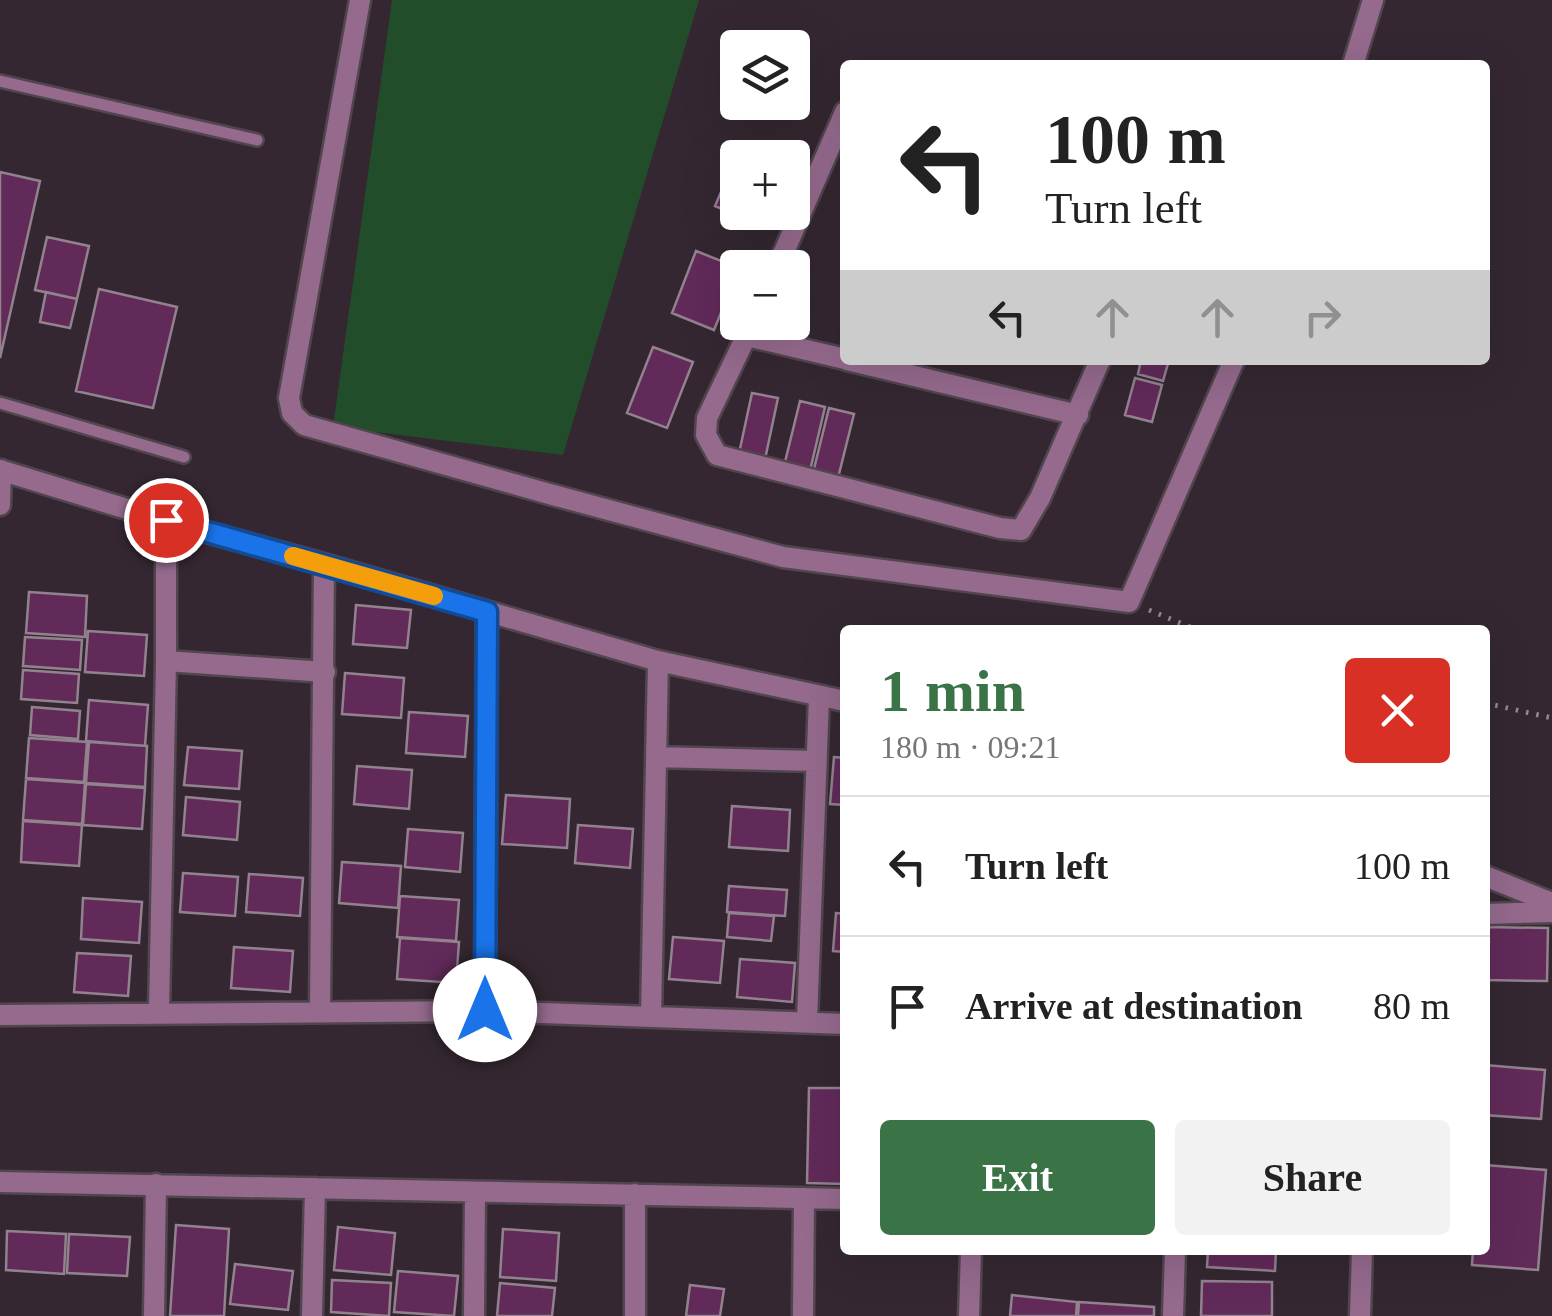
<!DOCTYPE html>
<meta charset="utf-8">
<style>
body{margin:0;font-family:"Times New Roman",serif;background:#f2f2f2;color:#222;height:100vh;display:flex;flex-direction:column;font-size:38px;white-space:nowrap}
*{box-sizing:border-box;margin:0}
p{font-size:32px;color:#767676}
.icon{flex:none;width:55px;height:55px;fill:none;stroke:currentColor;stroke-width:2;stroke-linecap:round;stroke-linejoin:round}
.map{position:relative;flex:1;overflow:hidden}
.details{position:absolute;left:840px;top:625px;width:650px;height:630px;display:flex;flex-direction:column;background:#fff;border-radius:10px;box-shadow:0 10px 40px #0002}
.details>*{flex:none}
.banner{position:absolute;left:840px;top:60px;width:650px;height:305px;border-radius:10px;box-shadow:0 10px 40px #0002;background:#fff;color:#222;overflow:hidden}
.buttons{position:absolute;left:720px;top:30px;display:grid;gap:20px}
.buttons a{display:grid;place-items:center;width:90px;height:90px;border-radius:10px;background:#fff;box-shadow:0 10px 40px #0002;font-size:50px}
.pin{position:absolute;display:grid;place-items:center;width:85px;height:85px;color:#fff;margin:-42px;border:5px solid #fff;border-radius:50%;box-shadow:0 2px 10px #0007}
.me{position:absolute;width:110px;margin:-55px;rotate:0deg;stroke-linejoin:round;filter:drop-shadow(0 0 8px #0008)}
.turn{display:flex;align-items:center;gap:35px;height:210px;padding:0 40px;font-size:45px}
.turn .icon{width:130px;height:130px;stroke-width:2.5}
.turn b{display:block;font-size:70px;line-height:85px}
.lanes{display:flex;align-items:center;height:95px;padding:0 40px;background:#0003;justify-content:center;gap:50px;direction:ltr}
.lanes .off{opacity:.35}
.round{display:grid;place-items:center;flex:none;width:105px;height:105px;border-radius:10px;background:#f2f2f2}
.summary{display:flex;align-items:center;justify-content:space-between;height:170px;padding:0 40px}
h1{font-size:60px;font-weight:700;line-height:75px;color:#397346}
.primary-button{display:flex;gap:20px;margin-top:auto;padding:20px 40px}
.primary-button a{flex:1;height:115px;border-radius:10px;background:#397346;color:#fff;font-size:40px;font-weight:700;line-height:115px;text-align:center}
.primary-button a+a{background:#f2f2f2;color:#222}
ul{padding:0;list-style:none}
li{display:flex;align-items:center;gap:30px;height:140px;padding:0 40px;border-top:2px solid #e0e0e0}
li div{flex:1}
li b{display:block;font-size:38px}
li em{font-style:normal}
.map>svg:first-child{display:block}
.green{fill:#224d2a}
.building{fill:#612a59;stroke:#91828e;stroke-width:2.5}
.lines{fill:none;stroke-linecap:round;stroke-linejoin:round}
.service-casing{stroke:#51454e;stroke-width:16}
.minor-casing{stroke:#51454e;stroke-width:25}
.path{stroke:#92888f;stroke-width:5;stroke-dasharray:2.5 8;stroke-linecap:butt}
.service{stroke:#956a8d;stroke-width:11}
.minor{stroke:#956a8d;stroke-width:20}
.route-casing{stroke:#114b97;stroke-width:25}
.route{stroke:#1a73e8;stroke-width:18}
.slow{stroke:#f59e0b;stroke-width:18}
</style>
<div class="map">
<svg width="1552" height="1316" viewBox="0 0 1552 1316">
<rect width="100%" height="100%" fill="#342731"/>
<path class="green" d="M 392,0 L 699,0 L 563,455 L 333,427 Z"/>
<path class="building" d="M 738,152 L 751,158 L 738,158 L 738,212 L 765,212 L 760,225 L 715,206 Z
M 0,172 L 40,181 L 0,358 Z
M 47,237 L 89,246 L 77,299 L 35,290 Z
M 696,251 L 739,268 L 714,330 L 672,313 Z
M 99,289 L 177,307 L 153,408 L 76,391 Z
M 46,292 L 77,299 L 70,328 L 40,322 Z
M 653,347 L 693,362 L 667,428 L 627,413 Z
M 1141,360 L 1169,360 L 1163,381 L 1138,374 Z
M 1135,378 L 1162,385 L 1152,422 L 1125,415 Z
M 752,393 L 778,398 L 764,464 L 738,458 Z
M 800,401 L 825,407 L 809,475 L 783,470 Z
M 829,408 L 854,414 L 837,482 L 812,477 Z
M 29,592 L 87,596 L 85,637 L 26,633 Z
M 356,605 L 411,610 L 407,648 L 353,644 Z
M 88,631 L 147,635 L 144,676 L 85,672 Z
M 25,637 L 82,640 L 80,670 L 23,666 Z
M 23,670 L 79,674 L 77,703 L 21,699 Z
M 345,673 L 404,678 L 401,718 L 342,714 Z
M 89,700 L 148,705 L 145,746 L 86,741 Z
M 32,707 L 80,711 L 78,739 L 30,735 Z
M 409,712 L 468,716 L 465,757 L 406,753 Z
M 29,738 L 87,742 L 84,782 L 26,778 Z
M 89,742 L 147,746 L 145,787 L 86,783 Z
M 188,747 L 242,751 L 239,789 L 184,785 Z
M 834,757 L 845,758 L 845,805 L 830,804 Z
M 357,766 L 412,770 L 409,809 L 354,804 Z
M 26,779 L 85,783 L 82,824 L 23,820 Z
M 86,784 L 145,788 L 142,829 L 83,825 Z
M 506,795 L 570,799 L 567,848 L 502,844 Z
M 186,797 L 240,802 L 237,840 L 183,835 Z
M 732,806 L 790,810 L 788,851 L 729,847 Z
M 23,821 L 82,825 L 79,866 L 21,862 Z
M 578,825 L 633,829 L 630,868 L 575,863 Z
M 408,829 L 463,833 L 460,872 L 405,867 Z
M 342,862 L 401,866 L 398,908 L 339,903 Z
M 183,873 L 238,877 L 235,916 L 180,912 Z
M 249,874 L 303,878 L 300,916 L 246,912 Z
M 729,886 L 787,890 L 785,916 L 727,912 Z
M 400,896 L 459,900 L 456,941 L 397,937 Z
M 83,898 L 142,902 L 139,943 L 81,939 Z
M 729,913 L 774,916 L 771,941 L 727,937 Z
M 836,913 L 845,914 L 845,952 L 833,951 Z
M 1485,927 L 1548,928 L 1547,981 L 1485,980 Z
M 673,937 L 724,941 L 720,983 L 669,979 Z
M 400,938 L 459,942 L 456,983 L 397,979 Z
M 234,947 L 293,951 L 290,992 L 231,988 Z
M 77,953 L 131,956 L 128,996 L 74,992 Z
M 740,959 L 795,963 L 792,1002 L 737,997 Z
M 1485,1065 L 1545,1070 L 1541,1119 L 1485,1115 Z
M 809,1088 L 845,1088 L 845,1184 L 807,1183 Z
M 1485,1165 L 1546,1170 L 1538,1270 L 1472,1265 L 1473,1250 L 1485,1250 Z
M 176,1225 L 229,1229 L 224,1316 L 170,1316 Z
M 338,1227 L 395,1233 L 391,1275 L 334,1270 Z
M 503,1229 L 559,1233 L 556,1281 L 500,1277 Z
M 7,1231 L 66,1234 L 64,1274 L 6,1270 Z
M 69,1234 L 130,1237 L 127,1276 L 67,1273 Z
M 1208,1250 L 1276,1250 L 1275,1271 L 1207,1267 Z
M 235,1264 L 293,1271 L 288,1310 L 230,1304 Z
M 398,1271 L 458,1276 L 454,1316 L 394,1312 Z
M 332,1280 L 391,1283 L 389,1316 L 331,1312 Z
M 1202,1281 L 1272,1282 L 1272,1316 L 1201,1316 Z
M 500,1283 L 555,1288 L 552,1316 L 497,1316 Z
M 690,1285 L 724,1289 L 720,1316 L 686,1316 Z
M 1012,1295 L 1077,1302 L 1076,1316 L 1010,1316 Z
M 1079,1302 L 1154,1307 L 1154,1316 L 1078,1316 Z"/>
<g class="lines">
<defs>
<path id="service" d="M 0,81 L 257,140
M 0,403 L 184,457"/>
<path id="minor" d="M 360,0 L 289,398 L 292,413 L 304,425 L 553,495 L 783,557 L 1129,602 L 1234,360
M 1353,65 L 1373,0
M 777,268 L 845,112
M 753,322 L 707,418 L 706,435 L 717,455 L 1000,528 L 1021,530 L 1040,498 L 1100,360
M 747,336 L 845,359
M 847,360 L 1078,415
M 0,470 L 166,521 L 324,564 L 658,661 L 845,701
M 0,505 L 1,470
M 166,661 L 325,672
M 656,757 L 816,761
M 1485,876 L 1552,903
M 1485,914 L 1552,912
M 320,1011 L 324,564
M 485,1011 L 487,612
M 159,1012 L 166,661 L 166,521
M 0,1015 L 485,1011 L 845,1024
M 651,1015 L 658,661
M 807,1022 L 819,697
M 0,1182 L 845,1199
M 635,1194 L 635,1316
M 154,1316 L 156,1184
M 312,1316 L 315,1188
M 474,1316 L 475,1192
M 803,1316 L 804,1198
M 969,1316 L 971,1250
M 1173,1316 L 1175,1250
M 1360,1316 L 1362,1250"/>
</defs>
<use href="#service" class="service-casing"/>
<use href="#minor" class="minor-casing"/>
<path class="path" d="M 1149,610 L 1197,630
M 1485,703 L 1552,718"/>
<use href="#service" class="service"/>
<use href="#minor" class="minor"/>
</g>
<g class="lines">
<defs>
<path id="route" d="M 166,520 L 487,612 L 485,1010"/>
</defs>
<use href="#route" class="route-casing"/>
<use href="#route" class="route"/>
<path class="slow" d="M 293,556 L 434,596"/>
</g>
</svg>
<div class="buttons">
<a><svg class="icon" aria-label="layers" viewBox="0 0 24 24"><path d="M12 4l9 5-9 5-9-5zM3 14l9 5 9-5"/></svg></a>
<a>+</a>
<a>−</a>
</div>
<div class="pin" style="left:166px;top:520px;background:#d93025"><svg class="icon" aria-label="arrive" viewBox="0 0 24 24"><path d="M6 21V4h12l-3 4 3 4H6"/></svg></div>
<svg class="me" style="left:485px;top:1010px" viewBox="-20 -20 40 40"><circle r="19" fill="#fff"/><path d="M0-13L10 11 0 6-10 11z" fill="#1a73e8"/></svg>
<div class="banner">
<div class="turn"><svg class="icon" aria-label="left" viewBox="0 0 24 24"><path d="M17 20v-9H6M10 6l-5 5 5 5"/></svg><div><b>100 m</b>Turn left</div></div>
<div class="lanes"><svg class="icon" aria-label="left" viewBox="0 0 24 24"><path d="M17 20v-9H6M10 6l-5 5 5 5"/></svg><svg class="icon off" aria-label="ahead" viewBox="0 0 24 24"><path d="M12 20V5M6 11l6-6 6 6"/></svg><svg class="icon off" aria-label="ahead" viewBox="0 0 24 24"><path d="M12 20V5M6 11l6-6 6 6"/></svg><svg class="icon off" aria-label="right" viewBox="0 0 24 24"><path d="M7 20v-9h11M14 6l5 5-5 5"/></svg></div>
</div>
<section class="details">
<div class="summary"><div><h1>1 min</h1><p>180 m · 09:21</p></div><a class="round" style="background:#d93025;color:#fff"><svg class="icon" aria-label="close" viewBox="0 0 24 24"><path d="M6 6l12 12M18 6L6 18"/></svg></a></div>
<ul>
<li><svg class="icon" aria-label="left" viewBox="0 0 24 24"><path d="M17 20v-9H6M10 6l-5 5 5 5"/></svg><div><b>Turn left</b></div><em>100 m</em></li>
<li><svg class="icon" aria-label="arrive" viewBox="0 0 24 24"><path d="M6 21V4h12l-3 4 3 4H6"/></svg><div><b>Arrive at destination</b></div><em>80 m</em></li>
</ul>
<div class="primary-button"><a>Exit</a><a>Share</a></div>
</section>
</div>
